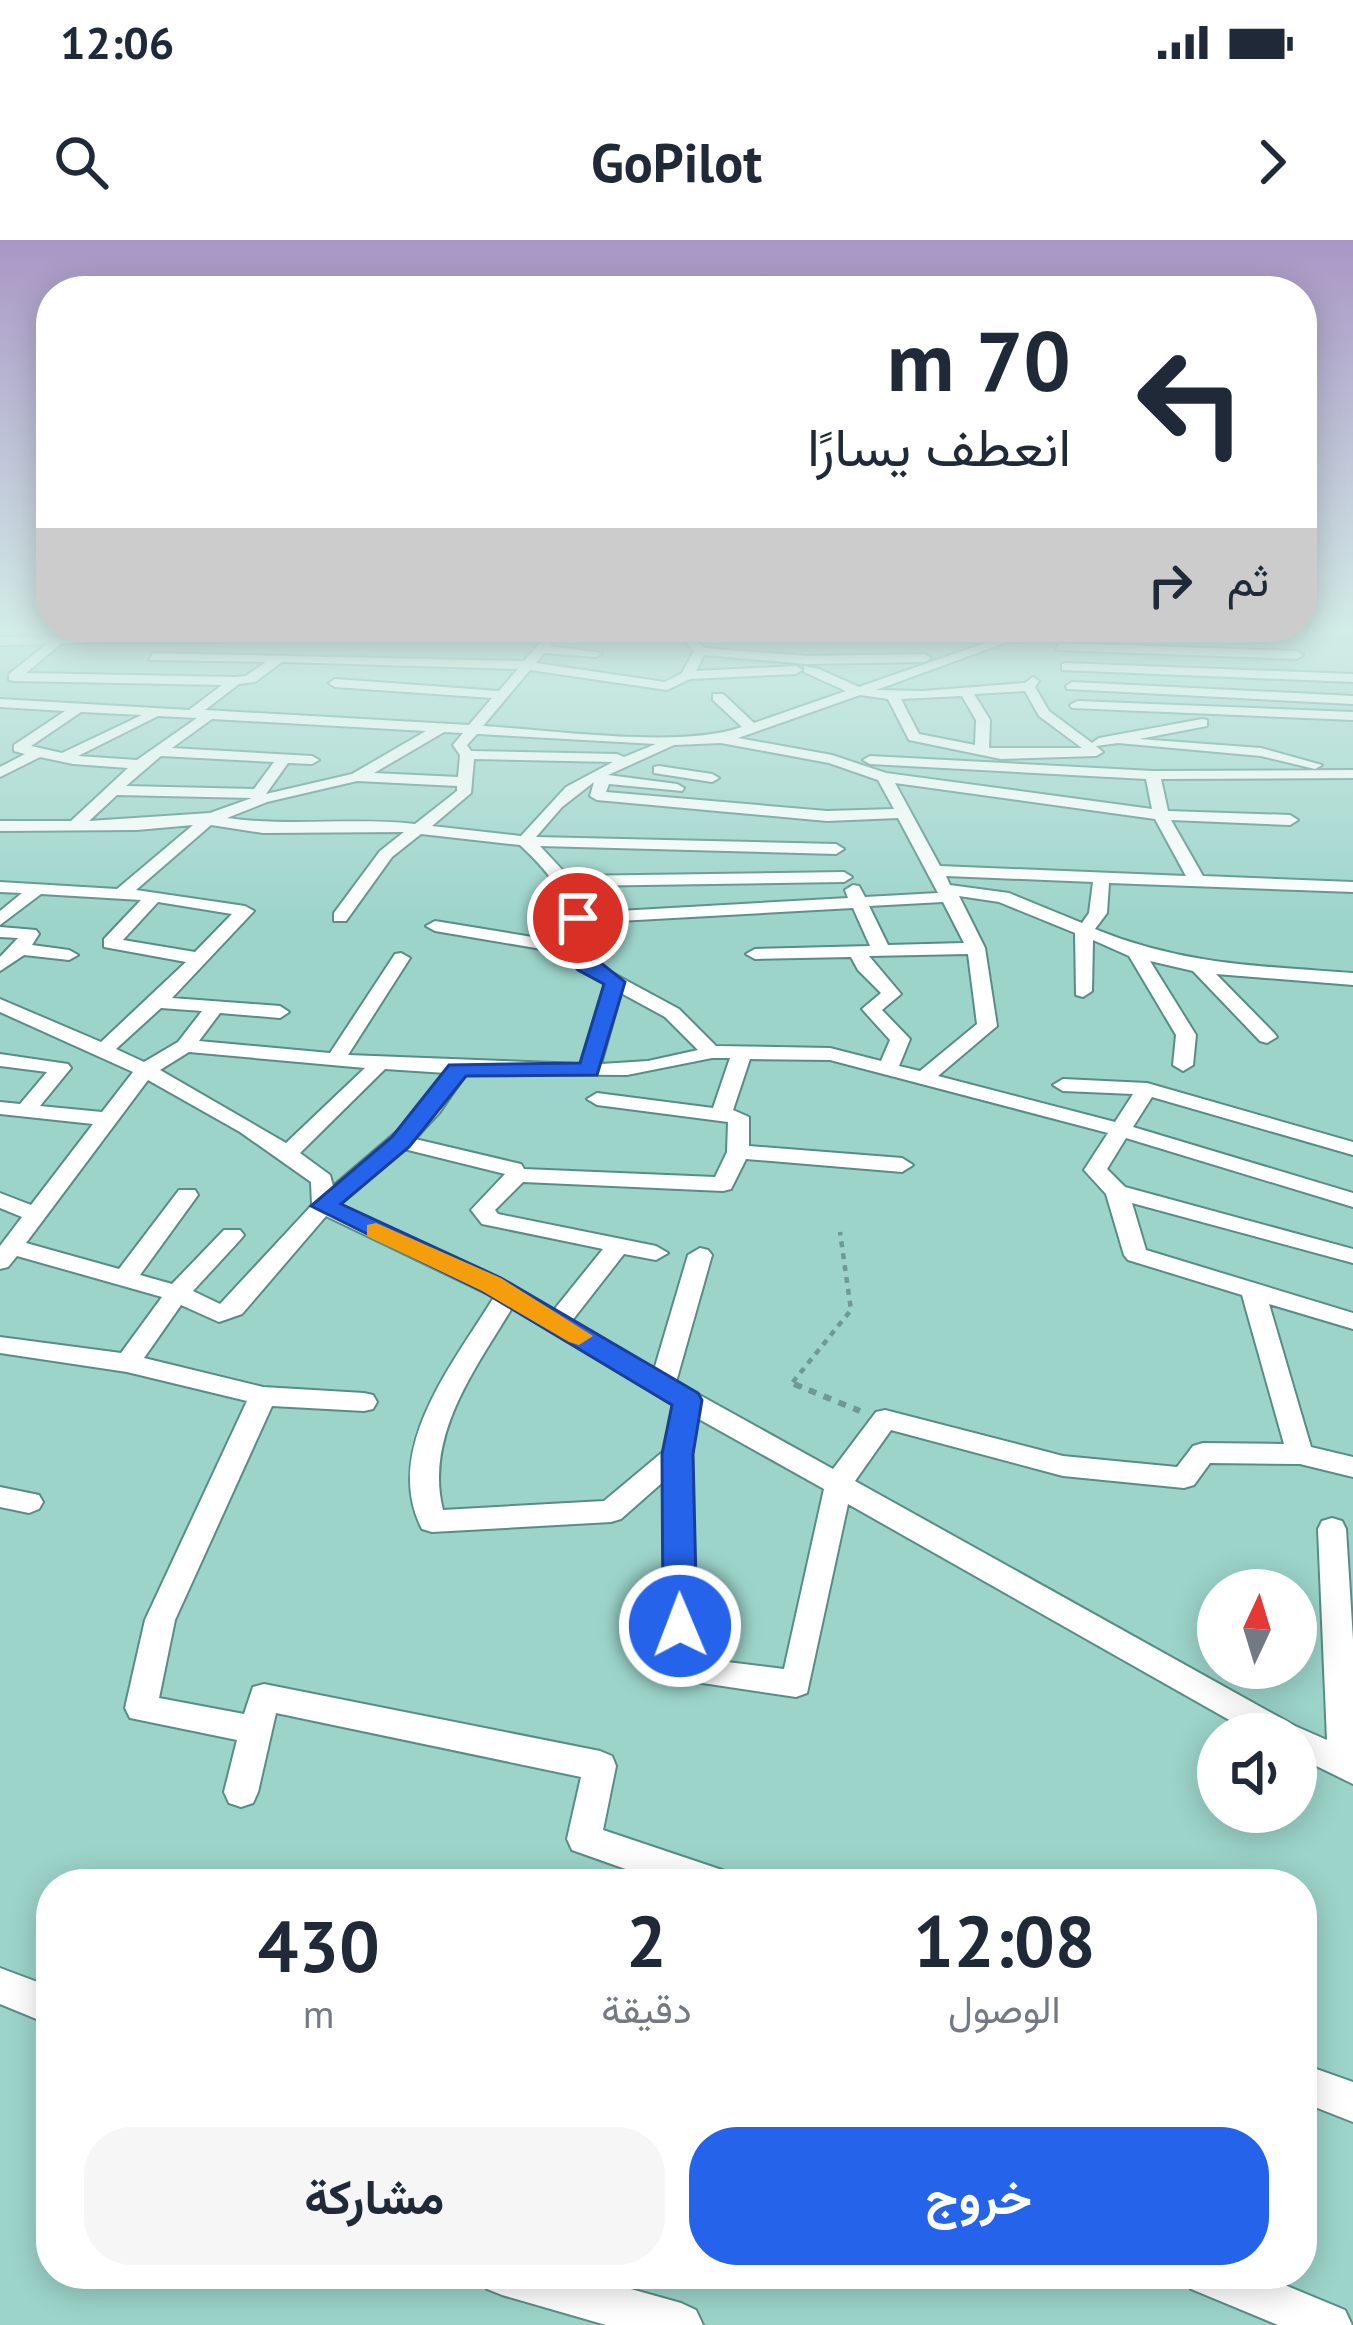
<!DOCTYPE html>
<html lang="ar">
<meta charset="utf-8">
<style>
body{margin:0;font-family:"PT Sans",Vazirmatn,sans-serif;background:#f6f6f7;color:#1f2937;direction:rtl;height:100vh;display:flex;flex-direction:column;font-size:45px;white-space:nowrap}
*{box-sizing:border-box;margin:0}
p{font-size:39px;color:#747a83}
.icon{flex:none;width:66px;height:66px;fill:none;stroke:currentColor;stroke-width:2;stroke-linecap:round;stroke-linejoin:round}
.map{position:relative;flex:1;overflow:hidden;direction:ltr}
.panel{position:absolute;left:36px;top:1629px;width:1281px;height:420px;display:flex;flex-direction:column;background:#fff;border-radius:48px;box-shadow:0 6px 30px #0003;direction:rtl}
.panel>*{flex:none}
.hud{position:absolute;left:36px;top:36px;width:1281px;height:366px;border-radius:48px;box-shadow:0 6px 30px #0003;direction:rtl;background:#fff;color:#1f2937;overflow:hidden}
.needle{width:78px;rotate:4deg}
.tools{position:absolute;left:1197px;top:1329px;display:grid;gap:24px}
.tools a{display:grid;place-items:center;width:120px;height:120px;border-radius:50%;background:#fff;box-shadow:0 6px 30px #0003;font-size:60px}
.pin{position:absolute;display:grid;place-items:center;width:102px;height:102px;color:#fff;margin:-51px;border:6px solid #fff;border-radius:50%;box-shadow:0 3px 12px #0007}
.me{position:absolute;width:132px;margin:-66px;rotate:359deg;stroke-linejoin:round;filter:drop-shadow(0 0 9px #0008)}
.turn{display:flex;align-items:center;gap:42px;height:252px;padding:0 48px;font-size:54px}
.turn .icon{width:156px;height:156px;stroke-width:2.5}
.turn b{display:block;font-size:84px;line-height:102px}
.then{display:flex;align-items:center;height:114px;padding:0 48px;background:#0003;gap:24px;font-size:45px}
.eta{display:flex;justify-content:space-evenly;align-items:center;height:204px;text-align:center}
.eta b{font-size:72px;font-weight:700;line-height:84px}
.primary-button{display:flex;gap:24px;margin-top:auto;padding:24px 48px}
.primary-button a{flex:1;height:138px;border-radius:48px;background:#2563eb;color:#fff;font-size:48px;font-weight:700;line-height:138px;text-align:center}
.primary-button a+a{background:#f6f6f7;color:#1f2937}
.status{display:flex;justify-content:space-between;align-items:center;height:84px;padding:0 60px;background:#fff;direction:ltr}
.status svg{height:33px;fill:currentColor}
header{display:flex;justify-content:space-between;align-items:center;height:156px;padding:0 48px;background:#fff;font-size:54px;font-weight:700}
.map>svg:first-child{display:block}
.lines{fill:none;stroke-linecap:round;stroke-linejoin:round}
.street-casing{stroke:#588d85;stroke-width:4}
.path-far1{stroke:#6d9a92;stroke-width:4.5;stroke-dasharray:6 6;stroke-linecap:butt}
.path{stroke:#6d9a92;stroke-width:6;stroke-dasharray:8 8;stroke-linecap:butt}
.street{fill:#fff;fill-rule:evenodd}
.route{fill:#2563eb;stroke:#184099;stroke-width:3}
.slow{fill:#f59e0b}
</style>
<div class="status"><b>12:06</b><svg viewBox="0 0 49 12"><path d="M0 12V9h3v3zM5 12V6h3v6zM10 12V3h3v9zM15 12V0h3v12zM26 1h20v11H26zM47 4h2v5h-2z"/></svg></div>
<header><svg class="icon" aria-label="forward" viewBox="0 0 24 24"><path d="M9 5l7 7-7 7"/></svg>GoPilot<svg class="icon" aria-label="search" viewBox="0 0 24 24"><circle cx="10" cy="10" r="6"/><path d="M15 15l6 6"/></svg></header>
<div class="map">
<svg width="1353" height="2085" viewBox="0 0 1353 2085">
<rect width="100%" height="100%" fill="#9cd4ca"/>
<g class="lines">
<defs>
<path id="street" d="M 174,394 L 373,394 L 367,398 L 62,403 L 26,433 L 235,437 L 246,436 L 266,422 L 149,420 L 153,413 L 524,421 L 548,394 L 560,394 L 550,406 L 602,413 L 596,417 L 544,413 L 536,423 L 665,442 L 682,433 L 694,411 L 684,400 L 687,394 L 699,394 L 696,400 L 704,408 L 807,416 L 925,414 L 931,418 L 925,422 L 807,424 L 704,415 L 696,431 L 796,426 L 802,430 L 796,434 L 690,439 L 667,450 L 530,430 L 483,486 C 553,490 679,509 742,487 L 713,460 L 713,454 L 723,454 L 754,483 L 846,451 L 804,432 L 804,426 L 819,429 L 859,447 L 1011,394 L 1029,394 L 876,450 L 923,451 L 1025,443 L 1033,437 L 1039,441 L 1035,447 L 1049,471 L 1092,503 L 1099,498 L 1202,479 L 1207,480 L 1207,486 L 1139,499 L 1261,508 L 1322,525 L 1315,529 L 1261,516 L 1118,503 L 1096,506 L 1103,512 L 1096,516 L 1001,519 L 909,500 L 888,459 L 860,455 L 738,498 L 832,515 L 886,533 L 1152,569 L 1146,539 L 870,524 L 863,520 L 870,516 L 1153,531 L 1353,530 L 1353,538 L 1161,539 L 1168,571 L 1290,575 L 1298,580 L 1290,585 L 1171,580 L 1203,636 L 1353,642 L 1353,652 L 1109,643 L 1107,673 L 1095,689 C 1183,725 1259,726 1353,733 L 1353,745 L 1216,734 L 1274,793 L 1277,797 L 1267,803 L 1260,801 L 1193,731 L 1150,721 L 1196,795 L 1193,825 L 1183,831 L 1173,825 L 1176,795 L 1129,716 L 1093,700 L 1092,751 L 1083,757 L 1076,755 L 1075,693 L 999,662 L 959,656 L 985,708 L 997,786 L 938,836 L 1115,882 L 1133,854 L 1063,851 L 1053,845 L 1063,839 L 1147,843 L 1353,902 L 1353,915 L 1152,857 L 1133,887 L 1353,953 L 1353,967 L 1126,898 L 1107,929 L 1125,947 L 1353,1009 L 1353,1023 L 1132,963 L 1146,1010 L 1353,1073 L 1353,1089 L 1269,1064 L 1311,1207 L 1353,1217 L 1353,1237 L 1300,1224 L 1210,1223 L 1194,1245 L 1184,1248 L 1063,1236 L 891,1190 L 855,1241 L 1295,1486 L 1327,1500 L 1318,1289 L 1322,1281 L 1332,1278 L 1342,1281 L 1346,1289 L 1353,1400 L 1353,1544 L 1296,1516 L 1296,1494 L 1254,1494 L 848,1264 L 807,1453 L 796,1457 L 669,1438 L 664,1429 L 664,1241 L 621,1279 L 611,1282 L 432,1292 L 422,1289 C 381,1210 455,1121 494,1057 L 326,976 L 242,1074 L 219,1082 L 181,1065 L 144,1118 L 263,1147 L 364,1153 L 373,1155 L 377,1162 L 373,1169 L 364,1171 L 272,1166 L 175,1380 L 159,1458 L 244,1474 L 253,1447 L 264,1444 L 600,1511 L 612,1516 L 616,1526 L 603,1590 L 728,1632 L 734,1644 L 668,1644 L 572,1610 L 567,1599 L 581,1537 L 276,1473 L 258,1552 L 253,1563 L 241,1567 L 229,1563 L 224,1552 L 237,1500 L 130,1478 L 125,1468 L 145,1380 L 247,1161 L 127,1132 L 0,1113 L 0,1097 L 121,1113 L 162,1057 L 17,1016 L 8,1027 L 0,1029 L 0,1006 L 22,977 L 0,968 L 0,953 L 31,965 L 93,884 L 0,874 L 0,862 L 20,864 L 47,832 L 0,826 L 0,814 L 68,824 L 71,828 L 40,866 L 102,872 L 133,832 L 0,772 L 0,759 L 101,802 L 186,722 L 104,707 L 104,699 L 141,660 L 41,654 L 0,685 L 0,671 L 22,653 L 0,652 L 0,642 L 117,649 L 193,585 L 137,590 L 0,591 L 0,581 L 71,581 L 128,528 L 73,524 L 40,517 L 0,537 L 0,527 L 25,514 L 14,511 L 14,505 L 65,471 L 0,467 L 0,459 L 189,470 L 222,445 L 14,441 L 9,440 L 9,434 L 47,404 L 0,405 L 0,397 ZM 282,422 L 518,429 L 499,451 L 335,439 L 329,443 L 335,447 L 492,458 L 469,485 L 205,470 L 239,444 L 255,442 ZM 1025,451 L 1039,476 L 1082,508 L 989,508 L 990,480 L 974,454 ZM 962,456 L 976,480 L 975,505 L 919,494 L 901,459 ZM 81,472 L 142,475 L 62,513 L 31,506 ZM 158,476 L 197,478 L 137,520 L 78,516 ZM 212,479 L 426,491 L 352,534 L 266,554 L 288,523 L 312,524 L 319,520 L 312,516 L 172,508 ZM 444,492 L 463,493 L 453,505 L 460,515 L 458,537 L 374,533 ZM 477,494 L 656,504 L 624,517 L 617,514 L 471,511 L 467,505 ZM 721,503 L 829,523 L 878,540 L 894,569 L 827,571 L 606,552 L 609,544 L 682,551 L 684,548 L 677,544 L 608,535 L 674,505 ZM 161,516 L 274,522 L 254,549 L 126,546 ZM 474,519 L 613,522 L 566,547 L 521,596 L 432,586 L 471,553 ZM 357,541 L 457,546 L 457,551 L 415,584 C 352,577 289,587 227,578 L 267,562 ZM 594,542 L 590,556 L 597,560 L 827,581 L 898,578 L 938,653 L 865,657 L 859,646 L 853,645 L 845,650 L 848,658 L 583,673 L 575,646 L 844,642 L 852,637 L 844,632 L 568,636 L 540,606 L 836,614 L 844,609 L 836,604 L 536,597 L 562,567 ZM 895,543 L 1155,579 L 1186,636 L 940,626 ZM 117,555 L 252,558 L 210,573 L 89,581 ZM 211,585 L 263,593 L 404,592 L 380,611 L 334,673 L 334,681 L 346,681 L 392,617 L 421,594 L 520,605 C 552,635 571,657 563,702 L 435,681 L 426,686 L 435,691 L 565,713 L 580,730 L 605,744 L 581,824 L 348,815 L 410,718 L 401,713 L 395,714 L 330,813 L 199,801 L 220,773 L 280,778 L 289,772 L 280,766 L 172,758 L 254,671 L 245,666 L 136,650 ZM 946,636 L 1093,642 L 1089,673 L 1082,683 L 1009,653 L 950,645 ZM 158,662 L 232,674 L 195,712 L 123,700 ZM 943,662 L 964,703 L 888,705 L 869,666 ZM 853,668 L 870,706 L 755,709 L 746,714 L 755,719 L 851,717 L 858,730 L 881,753 L 862,769 L 890,800 L 881,821 L 830,808 L 716,806 L 679,769 L 592,722 L 580,708 L 583,683 ZM 968,714 L 977,784 L 920,831 L 899,826 L 910,799 L 882,770 L 901,754 L 869,716 ZM 621,753 L 665,777 L 698,810 L 648,821 L 601,824 ZM 161,768 L 202,771 L 178,802 L 144,822 L 116,809 ZM 189,812 L 365,828 L 286,903 L 160,830 ZM 712,818 L 730,818 L 713,868 L 597,853 L 587,859 L 597,865 L 728,882 L 727,912 L 715,937 L 524,929 L 521,924 L 415,899 L 439,873 L 466,834 L 627,835 ZM 750,819 L 830,820 L 1108,893 L 1084,930 L 1106,954 L 1124,1015 L 1128,1020 L 1242,1055 L 1284,1204 L 1203,1203 L 1193,1206 L 1177,1227 L 1063,1216 L 885,1170 L 876,1172 L 833,1229 L 676,1142 L 712,1015 L 708,1010 L 700,1008 L 688,1015 L 654,1130 L 571,1082 L 624,1014 L 656,1020 L 668,1013 L 656,1006 L 498,974 L 495,970 L 523,942 L 723,951 L 731,949 L 746,919 L 902,932 L 913,925 L 902,918 L 749,906 L 749,877 L 733,870 ZM 385,829 L 446,833 L 408,882 L 333,946 L 330,935 L 300,913 ZM 148,840 L 240,892 L 311,942 L 312,965 L 220,1064 L 193,1051 L 240,1000 L 244,995 L 240,990 L 224,990 L 172,1044 L 140,1035 L 198,955 L 195,950 L 179,950 L 119,1029 L 26,1003 ZM 404,909 L 505,934 L 471,970 L 482,984 L 603,1009 L 553,1071 L 501,1040 L 339,965 ZM 512,1068 L 673,1164 L 665,1210 L 604,1261 L 443,1270 C 424,1196 476,1128 512,1068 ZM 697,1178 L 824,1249 L 784,1429 L 695,1418 L 692,1214 Z
M 1060,403 L 1297,411 L 1303,415 L 1297,419 L 1056,410 Z
M 1066,423 L 1353,434 L 1353,442 L 1062,430 L 1062,424 Z
M 1072,442 L 1353,456 L 1353,464 L 1067,449 L 1066,446 Z
M 1077,461 L 1353,472 L 1353,480 L 1072,468 L 1070,465 Z
M 659,526 L 712,534 L 719,538 L 712,542 L 654,533 L 654,527 Z
M 0,687 L 36,690 L 39,694 L 32,705 L 69,710 L 78,715 L 69,720 L 24,715 L 0,731 L 0,717 L 18,698 L 0,697 Z
M 0,1247 L 39,1255 L 43,1262 L 39,1269 L 29,1273 L 0,1267 Z
M 0,1728 L 51,1747 L 51,1785 L 0,1764 Z
M 1302,1824 L 1353,1842 L 1353,1882 L 1302,1862 Z
M 481,2034 L 577,2034 L 681,2063 L 696,2070 L 703,2085 L 606,2085 L 502,2055 L 487,2049 Z
M 1185,2034 L 1258,2034 L 1345,2070 L 1352,2085 L 1278,2085 L 1191,2049 Z"/>
</defs>
<use href="#street" class="street-casing"/>
<path class="path-far1" d="M 802,1147 L 792,1143 L 851,1070 L 840,992"/>
<path class="path" d="M 794,1144 L 860,1171"/>
<use href="#street" class="street"/>
</g>
<linearGradient id="sky" x2="0" y2="1"><stop stop-color="#a996c5"/><stop offset="0.57" stop-color="#d2ece7"/><stop offset="1" stop-color="#d2ece7" stop-opacity="0"/></linearGradient>
<rect width="1353" height="686" fill="url(#sky)"/>
<path class="route" d="M 571,674 L 588,678 L 582,708 L 625,742 L 597,835 L 466,836 L 409,907 L 341,964 L 501,1038 L 698,1153 L 702,1160 L 693,1214 L 697,1386 L 692,1396 L 668,1396 L 663,1386 L 662,1214 L 672,1165 L 482,1051 L 311,966 L 392,897 L 449,825 L 580,823 L 604,744 L 578,730 L 561,709 Z"/>
<path class="slow" d="M 376,983 L 501,1038 L 593,1096 L 579,1105 L 569,1102 L 482,1051 L 367,996 L 367,985 Z"/>
</svg>
<div class="tools">
<a><svg class="needle" viewBox="-14 -14 28 28"><path d="M0-13l5 13h-10z" fill="#e53935"/><path d="M0 13l5-13h-10z" fill="#747a83"/></svg></a>
<a><svg class="icon" aria-label="sound" viewBox="0 0 24 24"><path d="M4 9h4l5-4v14l-5-4H4zM17 9q2 3 0 6"/></svg></a>
</div>
<div class="pin" style="left:578px;top:678px;background:#d93025"><svg class="icon" aria-label="arrive" viewBox="0 0 24 24"><path d="M6 21V4h12l-3 4 3 4H6"/></svg></div>
<svg class="me" style="left:680px;top:1386px" viewBox="-20 -20 40 40"><circle r="17" fill="#2563eb" stroke="#fff" stroke-width="3"/><path d="M0-11L8 9 0 5-8 9z" fill="#fff"/></svg>
<div class="hud">
<div class="turn"><svg class="icon" aria-label="left" viewBox="0 0 24 24"><path d="M17 20v-9H6M10 6l-5 5 5 5"/></svg><div><b>70 m</b>انعطف يسارًا</div></div>
<div class="then">ثم<svg class="icon" aria-label="right" viewBox="0 0 24 24"><path d="M7 20v-9h11M14 6l5 5-5 5"/></svg></div>
</div>
<section class="panel">
<div class="eta">
<div><b>12:08</b><p>الوصول</p></div>
<div><b>2</b><p>دقيقة</p></div>
<div><b>430</b><p>m</p></div>
</div>
<div class="primary-button"><a>خروج</a><a>مشاركة</a></div>
</section>
</div>
